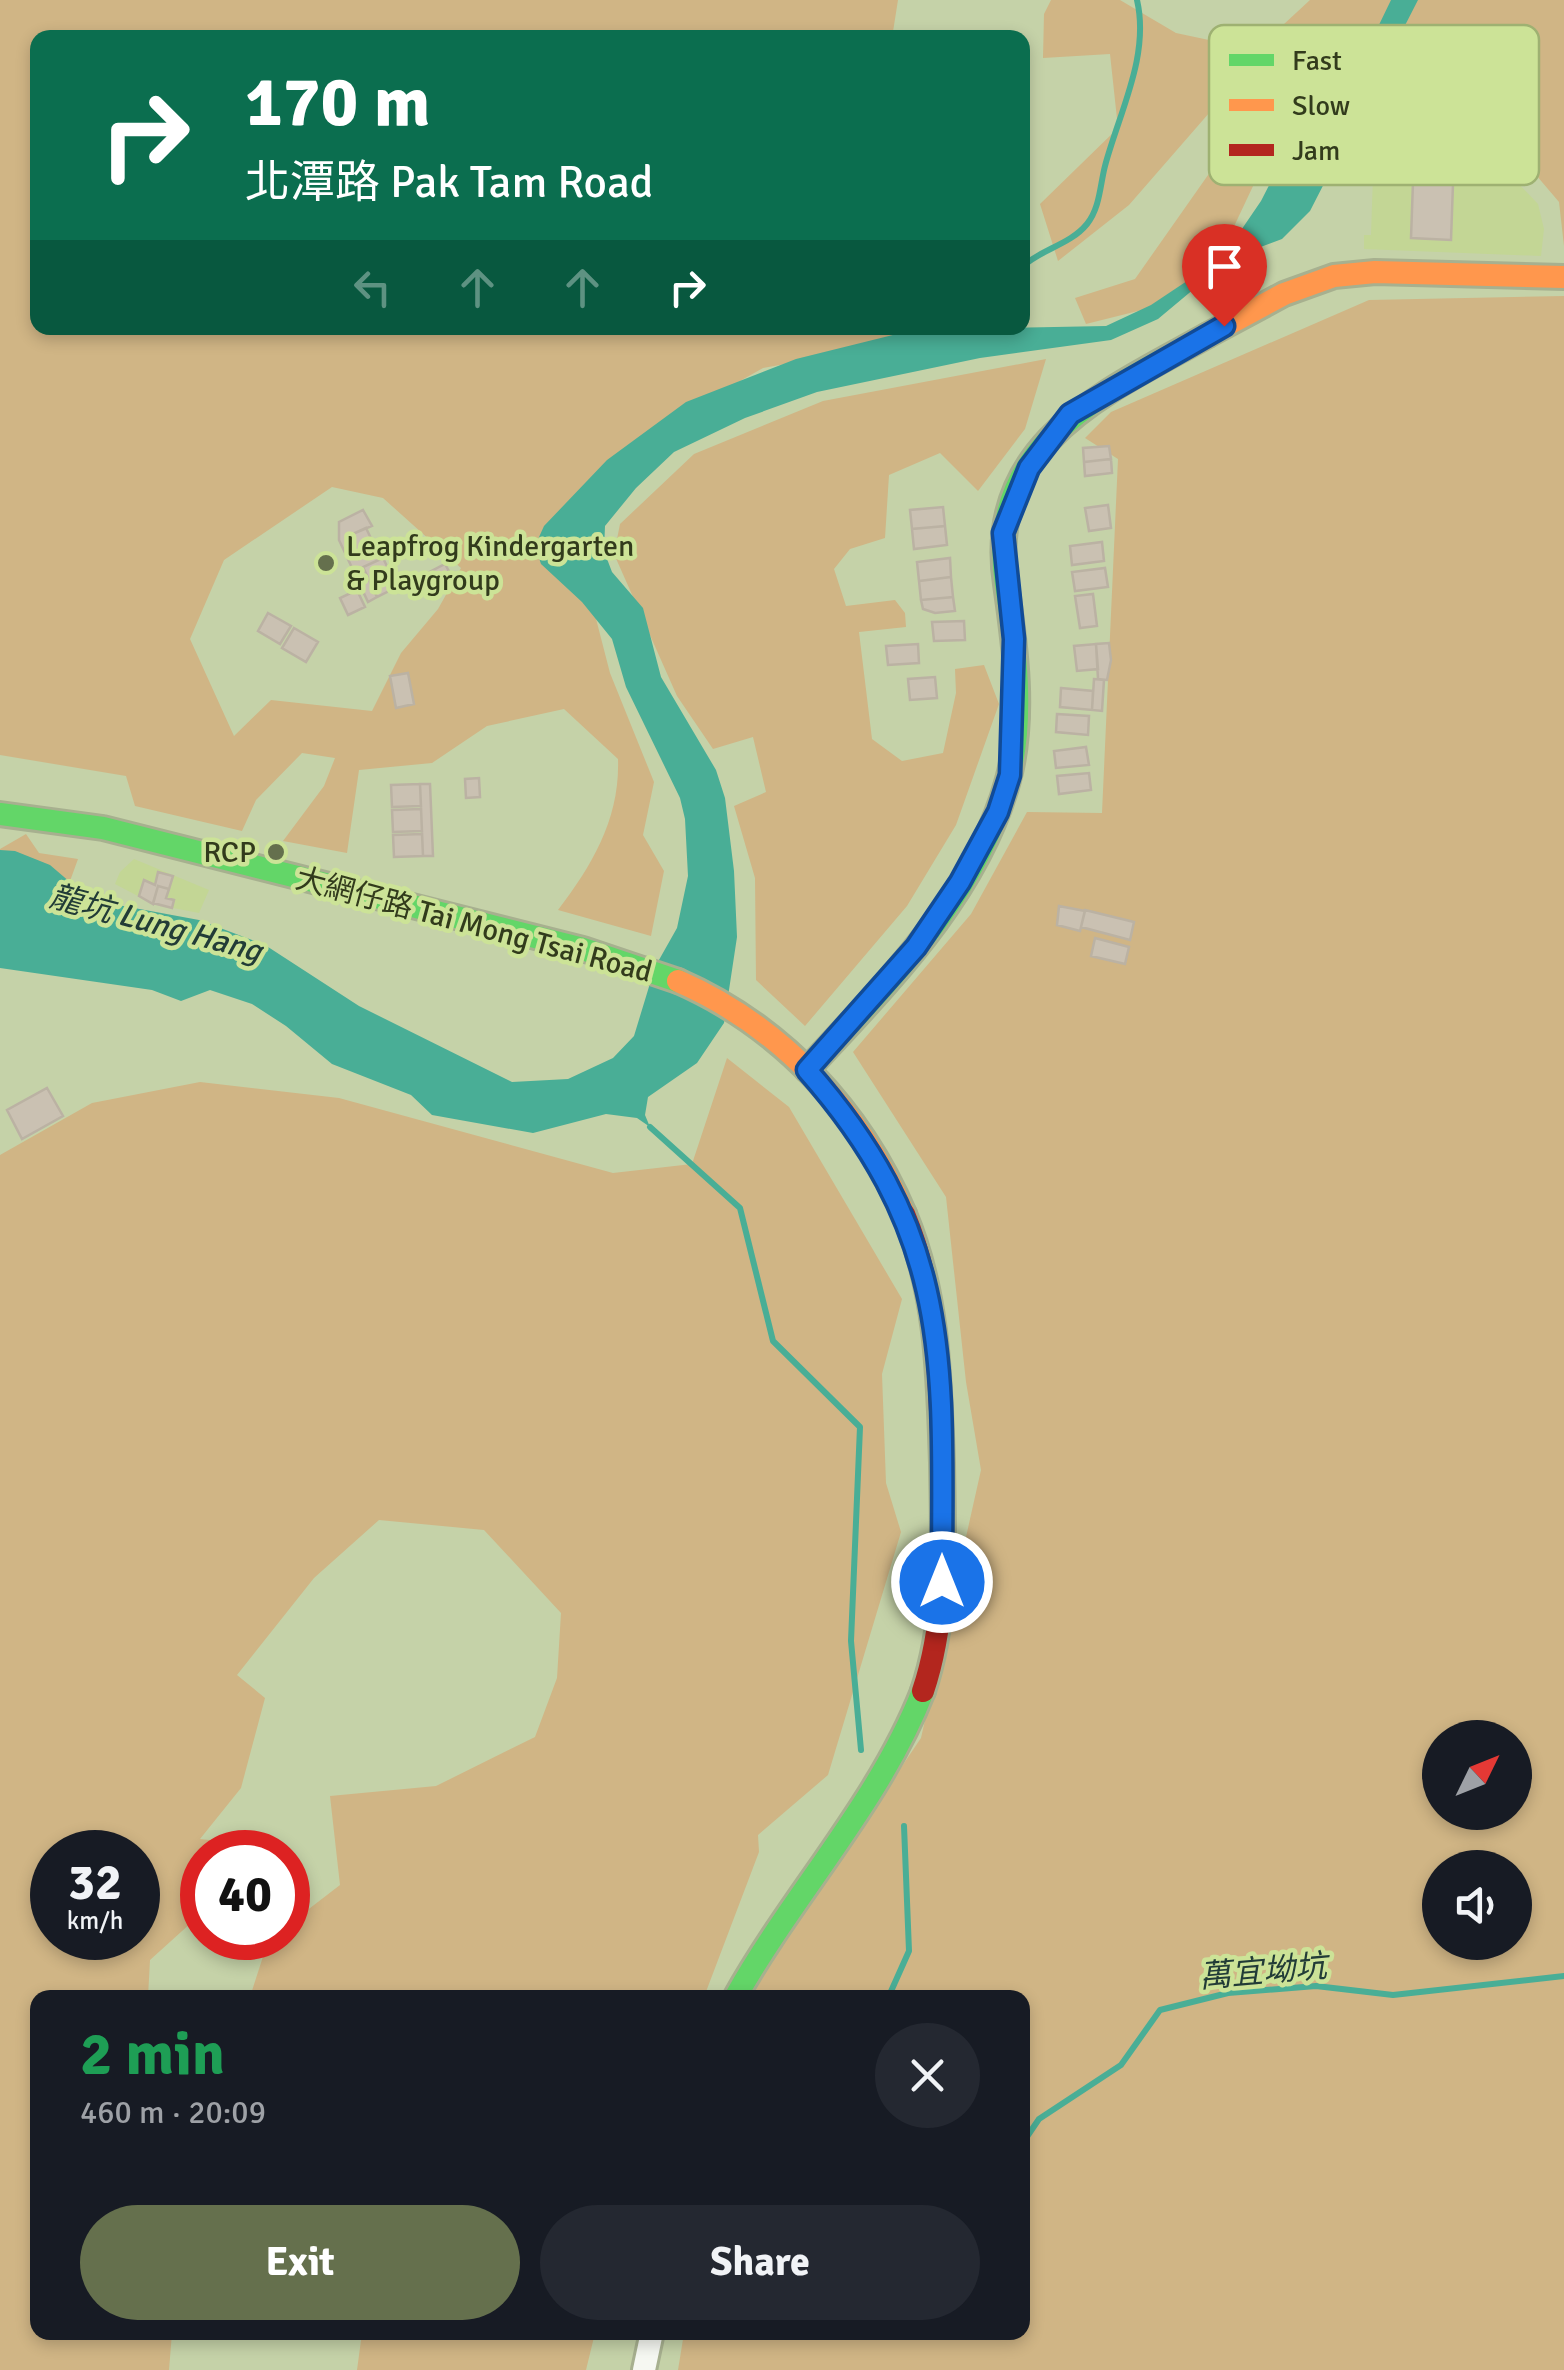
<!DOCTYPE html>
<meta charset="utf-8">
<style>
body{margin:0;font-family:Signika,"Noto Sans TC",sans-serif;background:#242831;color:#f1f3f6;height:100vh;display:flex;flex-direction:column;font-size:38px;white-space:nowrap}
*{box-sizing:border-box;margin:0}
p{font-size:32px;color:#9ea1a6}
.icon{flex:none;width:55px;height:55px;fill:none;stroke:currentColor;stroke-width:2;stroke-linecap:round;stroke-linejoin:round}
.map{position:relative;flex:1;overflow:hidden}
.details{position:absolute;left:30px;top:1990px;width:1000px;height:350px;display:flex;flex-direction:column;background:#171b24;border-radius:20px;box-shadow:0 5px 15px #0003}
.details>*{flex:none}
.guide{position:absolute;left:30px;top:30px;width:1000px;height:305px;border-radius:20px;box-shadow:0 5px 15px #0003;background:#0b6e4f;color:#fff;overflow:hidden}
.needle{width:65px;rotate:47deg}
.tools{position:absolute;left:1422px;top:1720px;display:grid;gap:20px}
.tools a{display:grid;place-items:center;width:110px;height:110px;border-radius:50%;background:#171b24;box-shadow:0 5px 15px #0003;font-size:50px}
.speed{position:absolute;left:30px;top:1830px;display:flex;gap:20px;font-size:50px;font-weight:700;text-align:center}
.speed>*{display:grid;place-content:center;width:130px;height:130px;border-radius:50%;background:#171b24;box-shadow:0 5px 15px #0003;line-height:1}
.speed small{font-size:25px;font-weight:400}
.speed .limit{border:15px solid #d22;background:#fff;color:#111}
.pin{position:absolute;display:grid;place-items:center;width:85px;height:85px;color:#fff;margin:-102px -42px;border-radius:50% 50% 50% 0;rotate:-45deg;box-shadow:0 0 10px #0007}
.pin .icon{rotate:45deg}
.me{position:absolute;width:110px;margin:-55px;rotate:0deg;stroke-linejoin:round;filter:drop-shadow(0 0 8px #0008)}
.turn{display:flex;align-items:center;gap:35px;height:210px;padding:0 50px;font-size:45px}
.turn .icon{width:130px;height:130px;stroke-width:2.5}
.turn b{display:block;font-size:70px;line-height:85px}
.lanes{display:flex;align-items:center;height:95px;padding:0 50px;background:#0003;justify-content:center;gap:50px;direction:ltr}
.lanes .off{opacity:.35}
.round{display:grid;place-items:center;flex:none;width:105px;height:105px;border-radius:52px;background:#242831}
.head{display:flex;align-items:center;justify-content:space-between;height:170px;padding:0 50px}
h1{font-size:60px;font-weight:700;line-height:75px;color:#1e9e55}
.cta{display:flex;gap:20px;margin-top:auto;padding:20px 50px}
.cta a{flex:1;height:115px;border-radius:60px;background:#65704d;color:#fff;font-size:40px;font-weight:700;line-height:115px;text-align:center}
.cta a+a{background:#242831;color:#f1f3f6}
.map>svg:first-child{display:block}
.built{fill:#c3d695}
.green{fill:#d0b585;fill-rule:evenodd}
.water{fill:#49ae96}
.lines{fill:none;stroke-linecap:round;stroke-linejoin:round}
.stream{stroke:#49ae96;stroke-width:6}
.building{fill:#cac1b2;stroke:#bbb2a3;stroke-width:2.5}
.street-casing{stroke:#a7b08f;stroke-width:28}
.fast-casing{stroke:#a7b08f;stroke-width:28}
.slow-casing{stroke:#a7b08f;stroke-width:28}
.jam-casing{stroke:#a7b08f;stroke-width:28}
.street{stroke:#f6f8f2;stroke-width:22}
.fast{stroke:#63d668;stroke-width:22}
.slow{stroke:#ff974d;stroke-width:22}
.jam{stroke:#b3261e;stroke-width:22}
.route-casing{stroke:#114b97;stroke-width:25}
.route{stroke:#1a73e8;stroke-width:18}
.poi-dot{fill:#65704d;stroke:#cce397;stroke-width:4}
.labels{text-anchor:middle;stroke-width:9;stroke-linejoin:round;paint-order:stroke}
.poi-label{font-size:30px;fill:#323b1c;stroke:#cce397;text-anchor:start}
.street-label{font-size:30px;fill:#323b1c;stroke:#cce397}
.water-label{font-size:32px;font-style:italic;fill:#223c37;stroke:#cce397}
.key{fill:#cce397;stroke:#9eb172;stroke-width:2.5}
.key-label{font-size:28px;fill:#323b1c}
</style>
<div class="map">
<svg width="1564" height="2370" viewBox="0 0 1564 2370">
<rect width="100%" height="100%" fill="#c5d2a8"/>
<path class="built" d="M 1404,147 L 1489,149 L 1490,168 L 1516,181 L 1538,204 L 1544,229 L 1541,256 L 1364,249 L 1364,235 L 1371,235 L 1373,175 Z
M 134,859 L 209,890 L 199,913 L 153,904 L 115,884 L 120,872 Z"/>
<path class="green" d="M 0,0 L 898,0 L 892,38 L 38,38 L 38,328 L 985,328 L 763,368 L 632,442 L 541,539 L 594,611 L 610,673 L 654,782 L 643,835 L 664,871 L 651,936 L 558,910 C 593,864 620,818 618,759 L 564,709 L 487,726 L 432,763 L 359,770 L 347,853 L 283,841 L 324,786 L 335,758 L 302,753 L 256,800 L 242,831 L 135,806 L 126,776 L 0,755 ZM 332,487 L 383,498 L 461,568 L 438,609 L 401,653 L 372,711 L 271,700 L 234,736 L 190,639 L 224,560 Z
M 1051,0 L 1120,0 L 1176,33 L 1256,50 L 1310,0 L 1564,0 L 1564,246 L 1559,202 L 1525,162 L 1494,135 L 1417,128 L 1355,90 L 1262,167 L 1221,254 L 1166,304 L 1086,324 L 1075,298 L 1135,279 L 1253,111 L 1223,97 L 1129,205 L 1058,261 L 1040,204 L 1118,128 L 1110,54 L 1043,58 L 1044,14 Z
M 1564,296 L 1564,2370 L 678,2370 L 684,2333 L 1022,2332 L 1022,1998 L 746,1997 L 921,1738 L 981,1470 L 966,1382 L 946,1197 L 853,1052 L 971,914 L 1027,812 L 1102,813 L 1118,459 L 1085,438 L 1111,412 L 1369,300 ZM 1440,1738 L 1515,1738 L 1515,1812 L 1440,1812 ZM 1440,1868 L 1515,1868 L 1515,1942 L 1440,1942 Z
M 1046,359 L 1025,429 L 978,491 L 940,453 L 889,475 L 885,538 L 850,549 L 834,569 L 846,606 L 895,600 L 905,613 L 906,627 L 859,632 L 872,739 L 902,761 L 943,753 L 956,693 L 955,669 L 984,665 L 999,704 L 956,825 L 907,906 L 805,1026 L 756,980 L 755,878 L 734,806 L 766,792 L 753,737 L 713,749 L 677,696 L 614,554 L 620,524 L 694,454 L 823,401 Z
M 26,834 L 39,853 L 78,859 L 62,903 L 0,894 L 0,849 Z
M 727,1058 L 789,1107 L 902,1299 L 882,1374 L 886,1483 L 901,1532 L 828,1775 L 758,1835 L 759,1852 L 704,1997 L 250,1997 L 269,1938 L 288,1938 L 288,1925 L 340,1885 L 330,1796 L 436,1786 L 535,1737 L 557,1678 L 561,1613 L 484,1530 L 379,1520 L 314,1578 L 237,1675 L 265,1698 L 241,1788 L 200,1839 L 276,1847 L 270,1852 L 202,1852 L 202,1913 L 150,1960 L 148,1997 L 38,1998 L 38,2332 L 172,2333 L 169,2370 L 0,2370 L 0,1155 L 92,1103 L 200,1082 L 339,1098 L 613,1173 L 692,1164 ZM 138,1852 L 138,1938 L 52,1938 L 52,1852 Z
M 362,2333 L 362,2332 L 595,2333 L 586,2370 L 357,2370 Z"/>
<path class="water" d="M 1391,0 L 1418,0 L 1310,211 L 1282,239 L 1231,258 L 1158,319 L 1111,340 L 980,358 L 817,392 L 745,418 L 674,452 L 636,488 L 605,526 L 604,551 L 612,572 L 643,608 L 661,677 L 716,770 L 725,798 L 734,871 L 737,937 L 724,1023 L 697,1063 L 648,1097 L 645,1115 L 650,1127 L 637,1118 L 606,1114 L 533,1133 L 432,1115 L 411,1095 L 332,1064 L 286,1026 L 252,1004 L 210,990 L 181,1001 L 152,990 L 0,968 L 0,850 L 15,851 L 50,865 L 91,900 L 199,920 L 265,945 L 359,1006 L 512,1082 L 568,1079 L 613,1058 L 634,1036 L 655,967 L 677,928 L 688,876 L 685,819 L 680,798 L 626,687 L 612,639 L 582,602 L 541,564 L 535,546 L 544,526 L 607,460 L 686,402 L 796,359 L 913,330 L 1106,326 L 1151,305 L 1190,279 L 1233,242 L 1261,201 L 1282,160 L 1306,128 L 1348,89 Z"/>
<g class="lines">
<path class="stream" d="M 1022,267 C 1041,249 1070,245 1087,224 C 1100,208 1100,185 1105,166 C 1119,113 1150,56 1137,0
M 650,1127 L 740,1208 L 773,1341 L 860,1427 L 851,1641 L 861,1750
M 888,1998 L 909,1951 L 904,1826
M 1022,2144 L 1039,2119 L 1121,2065 L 1160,2010 L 1228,1993 L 1316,1986 L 1393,1995 L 1564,1976"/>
</g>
<path class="building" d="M 1413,182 L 1453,184 L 1451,240 L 1411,238 Z
M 1109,446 L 1111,459 L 1084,462 L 1083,448 Z
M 1111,459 L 1112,473 L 1085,476 L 1084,462 Z
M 1108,505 L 1111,528 L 1089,531 L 1085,508 Z
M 943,507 L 945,526 L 912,529 L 910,510 Z
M 363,510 L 372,526 L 348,536 L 359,559 L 380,550 L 383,558 L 363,567 L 377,597 L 368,602 L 339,540 L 339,522 Z
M 945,526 L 947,545 L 914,549 L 912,529 Z
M 366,528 L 377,551 L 359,559 L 348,536 Z
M 1102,542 L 1104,561 L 1072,565 L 1070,546 Z
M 383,558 L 397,587 L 377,597 L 363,567 Z
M 950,558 L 951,577 L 919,581 L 917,562 Z
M 445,564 L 451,575 L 420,592 L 414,580 Z
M 1105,568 L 1108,587 L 1075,591 L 1072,572 Z
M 951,577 L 953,597 L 921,600 L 919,581 Z
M 357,590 L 365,607 L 348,615 L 340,598 Z
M 1093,594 L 1097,626 L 1080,628 L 1075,596 Z
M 953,597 L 955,611 L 935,613 L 923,609 L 921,600 Z
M 268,613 L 291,626 L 280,644 L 258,631 Z
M 964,621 L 965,640 L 934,641 L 932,622 Z
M 294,628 L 318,642 L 306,662 L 282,648 Z
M 1109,643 L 1111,660 L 1107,680 L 1098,679 L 1096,644 Z
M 918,644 L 919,663 L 888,665 L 886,646 Z
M 1096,644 L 1098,669 L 1077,671 L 1074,646 Z
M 408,673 L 414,704 L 396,708 L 390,676 Z
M 935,677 L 937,698 L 910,700 L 908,679 Z
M 1094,679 L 1104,680 L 1102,711 L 1092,710 Z
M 1061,688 L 1093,691 L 1092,710 L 1060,707 Z
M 1057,714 L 1089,716 L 1088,735 L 1056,732 Z
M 1086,747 L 1089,765 L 1056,768 L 1054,751 Z
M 1089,773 L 1091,790 L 1059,794 L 1057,776 Z
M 479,778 L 480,797 L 466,798 L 465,779 Z
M 420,784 L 421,806 L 392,807 L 391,785 Z
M 420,784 L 430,784 L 433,856 L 423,856 Z
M 421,809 L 422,831 L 393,832 L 392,810 Z
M 422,834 L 423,856 L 394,857 L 393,835 Z
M 158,872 L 173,876 L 169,889 L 158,886 L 153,904 L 139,896 L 144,880 L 155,885 Z
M 158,886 L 169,889 L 166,898 L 174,900 L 172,908 L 153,903 Z
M 1059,906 L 1085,911 L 1080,931 L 1057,925 Z
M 1085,910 L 1134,922 L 1130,940 L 1081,927 Z
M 1095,938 L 1129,947 L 1125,964 L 1091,956 Z
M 47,1088 L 63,1116 L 22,1139 L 7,1110 Z"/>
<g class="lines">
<defs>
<path id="street" d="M 644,2370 L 652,2332"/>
<path id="fast" d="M 0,814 L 103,828 L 583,949 L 678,981
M 807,1070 C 885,985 977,895 1008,780 C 1025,718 1015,646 1006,584 C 984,443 1106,392 1208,335
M 735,1998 C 793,1894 879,1803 923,1691"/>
<path id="slow" d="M 1208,335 L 1284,294 L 1334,276 L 1375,272 L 1564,277
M 678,981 C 781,1026 860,1111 904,1214"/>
<path id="jam" d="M 904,1214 C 938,1295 939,1376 942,1463 C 943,1541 948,1616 923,1691"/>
</defs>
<use href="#street" class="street-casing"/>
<use href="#fast" class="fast-casing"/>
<use href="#slow" class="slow-casing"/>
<use href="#jam" class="jam-casing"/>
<use href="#street" class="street"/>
<use href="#fast" class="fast"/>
<use href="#slow" class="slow"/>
<use href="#jam" class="jam"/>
</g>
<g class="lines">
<defs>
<path id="route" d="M 942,1582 C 942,1370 957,1240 807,1070 L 916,947 L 960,882 L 998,812 L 1010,775 L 1014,639 L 1003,533 L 1029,468 L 1070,414 L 1224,326"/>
</defs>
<use href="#route" class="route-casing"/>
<use href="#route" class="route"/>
</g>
<g class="poi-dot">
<circle cx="326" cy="563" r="10"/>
<circle cx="276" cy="852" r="10"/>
</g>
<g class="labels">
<g class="poi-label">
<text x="346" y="556">Leapfrog Kindergarten<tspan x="346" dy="34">&amp; Playgroup</tspan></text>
<text x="256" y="862" text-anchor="end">RCP</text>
</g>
<g class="street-label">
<text transform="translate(474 925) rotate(15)" y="10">大網仔路 Tai Mong Tsai Road</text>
</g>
<g class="water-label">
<text transform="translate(156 923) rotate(15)" y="11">龍坑 Lung Hang</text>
<text transform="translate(1263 1971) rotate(-5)" y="11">萬宜坳坑</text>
</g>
</g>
<rect x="1209" y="25" width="330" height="160" rx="15" class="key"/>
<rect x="1229" y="54" width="45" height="12" fill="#63d668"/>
<rect x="1229" y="99" width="45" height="12" fill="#ff974d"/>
<rect x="1229" y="144" width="45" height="12" fill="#b3261e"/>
<g class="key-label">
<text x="1292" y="70">Fast</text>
<text x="1292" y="115">Slow</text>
<text x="1292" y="160">Jam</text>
</g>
</svg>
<div class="tools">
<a><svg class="needle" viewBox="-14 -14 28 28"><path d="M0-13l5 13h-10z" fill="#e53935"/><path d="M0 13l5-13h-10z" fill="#9ea1a6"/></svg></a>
<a><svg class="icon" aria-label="sound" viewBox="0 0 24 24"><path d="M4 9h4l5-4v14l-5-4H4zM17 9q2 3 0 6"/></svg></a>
</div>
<div class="speed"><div>32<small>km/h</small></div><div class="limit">40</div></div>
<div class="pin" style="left:1224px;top:326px;background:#d93025"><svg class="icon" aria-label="arrive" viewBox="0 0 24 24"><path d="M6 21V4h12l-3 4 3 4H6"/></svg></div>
<svg class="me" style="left:942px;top:1582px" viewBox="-20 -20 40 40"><circle r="17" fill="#1a73e8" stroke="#fff" stroke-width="3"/><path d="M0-11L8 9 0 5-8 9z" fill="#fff"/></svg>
<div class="guide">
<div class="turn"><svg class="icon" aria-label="right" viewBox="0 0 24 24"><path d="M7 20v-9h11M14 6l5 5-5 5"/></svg><div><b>170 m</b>北潭路 Pak Tam Road</div></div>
<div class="lanes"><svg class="icon off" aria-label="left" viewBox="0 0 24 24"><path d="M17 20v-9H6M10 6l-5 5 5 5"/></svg><svg class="icon off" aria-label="ahead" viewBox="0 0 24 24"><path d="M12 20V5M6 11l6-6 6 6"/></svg><svg class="icon off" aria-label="ahead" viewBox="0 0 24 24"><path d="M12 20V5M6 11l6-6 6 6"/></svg><svg class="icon" aria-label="right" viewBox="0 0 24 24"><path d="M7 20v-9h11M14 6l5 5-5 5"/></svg></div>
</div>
<section class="details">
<div class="head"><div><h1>2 min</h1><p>460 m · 20:09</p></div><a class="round"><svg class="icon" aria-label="close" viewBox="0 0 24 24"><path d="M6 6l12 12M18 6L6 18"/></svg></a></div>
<div class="cta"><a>Exit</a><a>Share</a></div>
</section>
</div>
